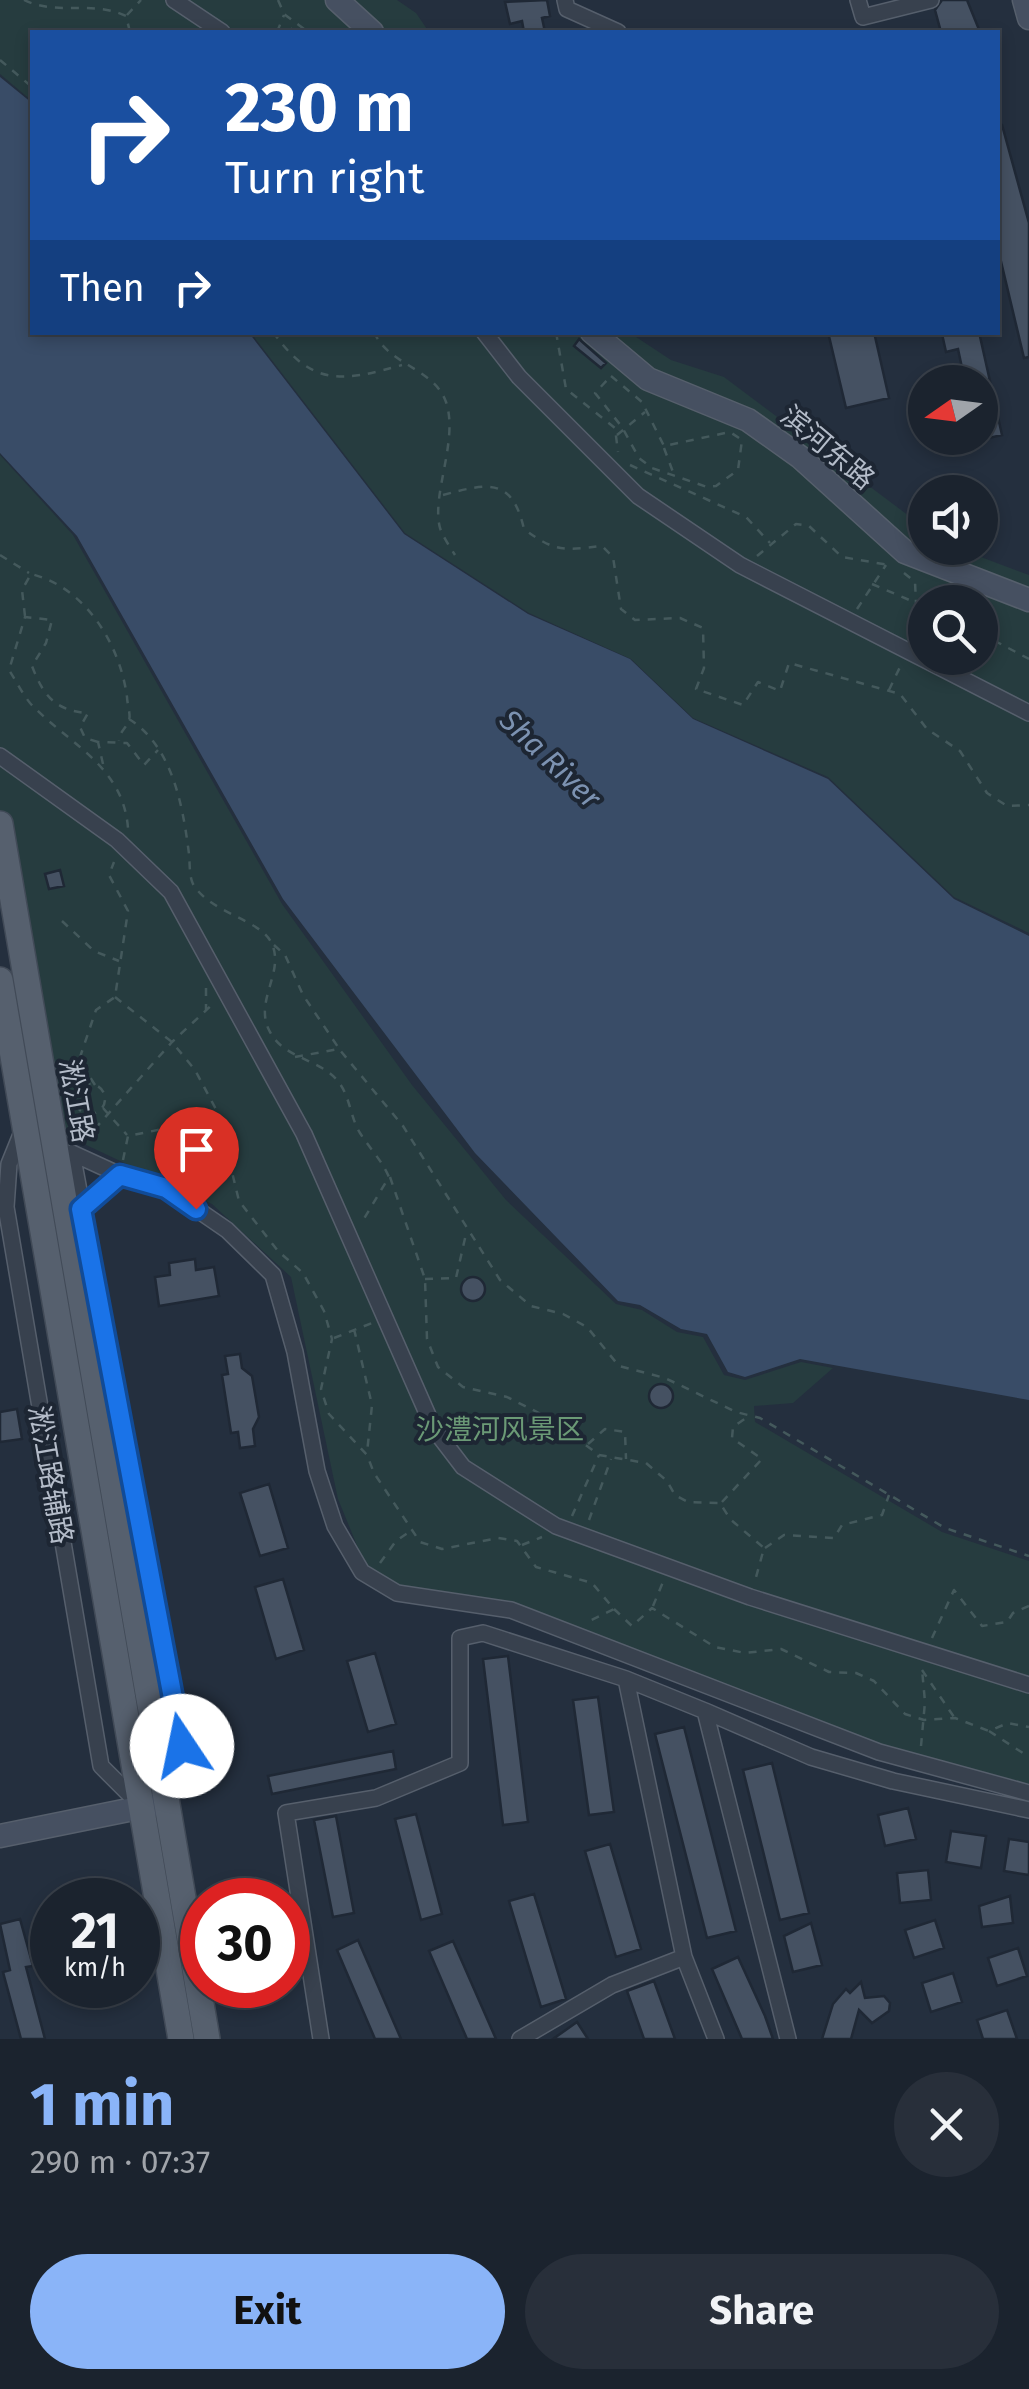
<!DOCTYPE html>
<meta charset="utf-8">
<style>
body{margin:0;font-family:"Fira Sans","Noto Sans SC",sans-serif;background:#282f3a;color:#f1f3f6;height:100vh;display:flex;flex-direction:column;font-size:38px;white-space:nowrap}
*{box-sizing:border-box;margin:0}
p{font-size:32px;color:#a0a4aa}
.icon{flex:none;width:55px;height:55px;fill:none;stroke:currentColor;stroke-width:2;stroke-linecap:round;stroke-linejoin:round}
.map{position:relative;height:2039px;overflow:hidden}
.sheet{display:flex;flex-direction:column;background:#1b232e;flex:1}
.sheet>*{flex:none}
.guide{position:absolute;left:30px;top:30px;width:970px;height:305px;border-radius:0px;box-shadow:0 5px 15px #0003,0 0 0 2px #39404a;background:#1a4fa0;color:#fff;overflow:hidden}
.needle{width:65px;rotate:256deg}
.tools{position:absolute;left:908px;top:365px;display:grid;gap:20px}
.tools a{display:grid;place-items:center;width:90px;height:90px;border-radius:50%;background:#1b232e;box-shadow:0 5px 15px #0003,0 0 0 2px #39404a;font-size:50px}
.speed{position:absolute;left:30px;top:1878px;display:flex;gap:20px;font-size:50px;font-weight:700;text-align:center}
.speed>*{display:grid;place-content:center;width:130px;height:130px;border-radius:50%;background:#1b232e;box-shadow:0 5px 15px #0003,0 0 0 2px #39404a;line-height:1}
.speed small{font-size:25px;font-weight:400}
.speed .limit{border:15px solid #d22;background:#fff;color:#111}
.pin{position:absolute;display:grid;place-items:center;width:85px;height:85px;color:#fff;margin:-102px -42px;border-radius:50% 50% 50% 0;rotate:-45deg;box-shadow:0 0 10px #0007}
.pin .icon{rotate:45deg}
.me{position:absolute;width:110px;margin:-55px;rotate:349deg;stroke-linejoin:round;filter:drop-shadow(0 0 8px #0008)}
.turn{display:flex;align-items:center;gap:35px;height:210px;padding:0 30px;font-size:45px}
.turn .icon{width:130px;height:130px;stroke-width:2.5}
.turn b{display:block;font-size:70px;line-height:85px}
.then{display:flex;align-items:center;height:95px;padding:0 30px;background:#0003;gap:20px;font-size:38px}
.round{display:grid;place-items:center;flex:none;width:105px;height:105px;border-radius:52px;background:#282f3a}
.overview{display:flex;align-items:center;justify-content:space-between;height:170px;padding:0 30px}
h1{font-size:60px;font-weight:700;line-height:75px;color:#8ab4f8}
.action{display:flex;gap:20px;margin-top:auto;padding:20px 30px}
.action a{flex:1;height:115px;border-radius:60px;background:#8ab4f8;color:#111;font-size:40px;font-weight:700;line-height:115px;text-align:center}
.action a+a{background:#282f3a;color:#f1f3f6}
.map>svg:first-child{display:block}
.green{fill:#263c3f;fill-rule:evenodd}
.water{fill:#394c67}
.building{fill:#455162;stroke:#1f2835;stroke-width:2.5}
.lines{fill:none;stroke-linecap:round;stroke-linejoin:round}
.street-casing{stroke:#565f6c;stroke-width:18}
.secondary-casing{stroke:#565f6c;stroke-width:25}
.primary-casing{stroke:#414a57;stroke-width:28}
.path{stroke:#44595c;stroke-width:2.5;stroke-dasharray:8 8;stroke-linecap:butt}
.street{stroke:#38414e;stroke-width:15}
.secondary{stroke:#465061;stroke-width:22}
.primary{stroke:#56606e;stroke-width:25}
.route-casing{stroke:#114b97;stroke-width:25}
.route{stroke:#1a73e8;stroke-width:18}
.labels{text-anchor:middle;stroke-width:8;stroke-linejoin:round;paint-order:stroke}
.street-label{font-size:28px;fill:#b4bcc9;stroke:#1d2633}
.park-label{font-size:28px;fill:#6b9a76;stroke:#1d2633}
.water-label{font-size:30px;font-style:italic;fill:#7c92b1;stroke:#1d2633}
</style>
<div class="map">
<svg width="1029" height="2039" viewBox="0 0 1029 2039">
<rect width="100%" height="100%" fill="#242f3e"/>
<path class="green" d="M 0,0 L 397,0 L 416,13 L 429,32 L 32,32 L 32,101 L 0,74 Z
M 251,333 L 630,333 L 671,360 L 724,377 L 925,528 L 925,548 L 957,548 L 1029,575 L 1029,933 L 954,897 L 828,777 L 693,718 L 631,659 L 529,613 L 405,533 ZM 925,602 L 980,602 L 980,658 L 925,658 Z
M 0,455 L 73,535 L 282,904 L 412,1085 L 506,1200 L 616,1304 L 642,1310 L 677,1332 L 703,1337 L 724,1375 L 745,1380 L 801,1362 L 833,1368 L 793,1403 L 754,1406 L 755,1422 L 942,1532 L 1029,1561 L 1029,1784 L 888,1747 L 538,1613 L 399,1587 L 376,1573 L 363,1560 L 338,1499 L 291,1277 L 212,1204 L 67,1136 L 24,902 L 0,902 Z"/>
<path class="water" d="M 0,77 L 32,103 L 32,332 L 249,333 L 404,534 L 528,614 L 630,659 L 693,719 L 828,779 L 954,899 L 1029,936 L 1029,1400 L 800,1359 L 745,1377 L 728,1372 L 707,1334 L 681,1329 L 640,1305 L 618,1301 L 475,1153 L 283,899 L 77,536 L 0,453 Z"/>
<path class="building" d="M 547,0 L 550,16 L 542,18 L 545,32 L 524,32 L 522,21 L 510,24 L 505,2 Z
M 942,0 L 967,0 L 980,32 L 941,32 L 935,10 Z
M 998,125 L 1002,125 L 1029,223 L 1029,357 L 1024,358 L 998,249 Z
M 828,332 L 874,332 L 889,398 L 846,408 Z
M 979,332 L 1002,435 L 980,440 L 980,382 L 965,382 L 958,349 L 946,352 L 942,334 Z
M 579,339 L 606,363 L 601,368 L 574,346 Z
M 60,870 L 64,886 L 49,889 L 45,874 Z
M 195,1259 L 196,1270 L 214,1267 L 219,1296 L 159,1306 L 155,1277 L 170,1275 L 169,1263 Z
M461 1289a12 12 0 1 1 24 0a12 12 0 1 1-24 0Z
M 240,1354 L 242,1368 L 252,1376 L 259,1417 L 253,1429 L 255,1446 L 240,1448 L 238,1432 L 231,1433 L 222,1375 L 228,1374 L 225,1356 Z
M649 1396a12 12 0 1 1 24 0a12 12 0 1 1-24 0Z
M 17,1409 L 22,1439 L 0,1442 L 0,1412 Z
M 269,1484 L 288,1548 L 260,1556 L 240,1493 Z
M 283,1579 L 304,1650 L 276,1659 L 255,1587 Z
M 375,1653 L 396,1724 L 368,1732 L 347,1661 Z
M 508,1656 L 528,1822 L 503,1825 L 483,1659 Z
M 598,1697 L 614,1812 L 589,1815 L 573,1700 Z
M 684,1727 L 736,1931 L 707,1938 L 655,1734 Z
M 393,1751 L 396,1769 L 272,1794 L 268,1776 Z
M 772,1763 L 809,1913 L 780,1920 L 743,1770 Z
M 908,1808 L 916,1839 L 885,1846 L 878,1815 Z
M 416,1814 L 442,1914 L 421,1920 L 395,1819 Z
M 336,1816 L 354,1913 L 333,1917 L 314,1820 Z
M 951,1831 L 986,1836 L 981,1868 L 946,1862 Z
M 1009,1839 L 1029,1842 L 1029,1875 L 1004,1871 Z
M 610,1844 L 641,1949 L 616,1957 L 585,1851 Z
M 928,1870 L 931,1900 L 900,1903 L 897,1873 Z
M 534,1894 L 566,1999 L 541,2007 L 509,1901 Z
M 1010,1896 L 1013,1923 L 982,1927 L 979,1906 Z
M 20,1919 L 33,1966 L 26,1967 L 45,2039 L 21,2039 L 3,1972 L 10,1970 L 0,1924 Z
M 935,1920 L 944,1948 L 914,1958 L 905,1930 Z
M 811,1923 L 822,1965 L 793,1972 L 784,1936 Z
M 358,1940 L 401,2039 L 375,2039 L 337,1950 Z
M 453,1941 L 496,2039 L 467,2039 L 429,1951 Z
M 1018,1948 L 1027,1976 L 997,1986 L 988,1958 Z
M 738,1957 L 765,2016 L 773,2039 L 742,2039 L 712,1969 Z
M 953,1973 L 962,2002 L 931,2012 L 922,1983 Z
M 654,1981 L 675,2039 L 644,2039 L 627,1991 Z
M 861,1982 L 865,1998 L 884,1996 L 890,2003 L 889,2011 L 872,2023 L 859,2010 L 851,2039 L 822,2039 L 833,2004 L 846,1989 L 850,1993 Z
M 1007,2010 L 1017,2039 L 983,2039 L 977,2020 Z
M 577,2022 L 588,2039 L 553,2039 Z"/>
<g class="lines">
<defs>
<path id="street" d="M 174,0 L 222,32
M 565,0 L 567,9 L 618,32
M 858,0 L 863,17 L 931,0
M 484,332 L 519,377 L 638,496 L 740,565 L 1029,713
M 0,756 L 117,840 L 171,892 L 304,1134 L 434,1429 L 463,1467 L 556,1526 L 750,1597 L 1029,1685
M 22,1132 L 9,1164 L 6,1207 L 101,1766 L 138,1803
M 72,1153 L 182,1745 L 169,1794
M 56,1157 L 72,1153 L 120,1175 L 166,1188 L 227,1230 L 273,1275 L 295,1352 L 317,1471 L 335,1526 L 362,1572 L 397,1593 L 511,1610 L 879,1752 L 1029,1793
M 77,1210 L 120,1175
M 626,1679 L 705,1711 L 788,2039
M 705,1711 L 811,1757 L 893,1781 L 1029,1810
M 321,2039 L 286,1813 L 376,1798 L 460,1763 L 460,1638 L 483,1633 L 626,1679 L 684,1957 L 716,2039
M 520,2039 L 612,1985 L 684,1957"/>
<path id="secondary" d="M 337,0 L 372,32
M 1024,0 L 1029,18
M 592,332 L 648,379 L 748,420 L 800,457 L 905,552 L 1029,600
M 0,1836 L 158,1804"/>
<path id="primary" d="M 0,824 L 207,2039
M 0,980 L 181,2039"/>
</defs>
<use href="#street" class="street-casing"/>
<use href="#secondary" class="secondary-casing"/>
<use href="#primary" class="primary-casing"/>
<path class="path" d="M 24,0 C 57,16 92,0 126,16 L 130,32
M 278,0 L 284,14 L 308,32
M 127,15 L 141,0
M 277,32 L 284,15
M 285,32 L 296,27
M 0,60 L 32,87
M 273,332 C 312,387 342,382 402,365
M 374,332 C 388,365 434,368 446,402 C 459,440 431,495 440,528 C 443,537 450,547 455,555
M 556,332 L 566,389 L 615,428 L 618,452
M 611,376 L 642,402 L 664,446 L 730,432 L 742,440 L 738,470 L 716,486 L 707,487 L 652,468 L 639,458 L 622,427 L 595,393 Z
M 617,435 L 645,412
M 664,448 L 673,472
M 630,465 L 746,517 L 770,543
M 443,495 C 488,483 512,477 524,529 C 556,553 564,550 602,546 L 613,557 L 621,609 L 635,620 L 680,618 L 703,628 L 704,668 L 696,689 L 743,705 L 758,682 L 780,691 L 789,663 L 900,694 L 927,729 L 960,751 L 987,793 L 1007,806 L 1029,805
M 0,555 L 29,573
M 757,556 L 796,524 L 809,526 L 842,557 L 889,565
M 904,573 L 915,582 L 916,603 L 925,619
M 872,584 L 914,602
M 857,609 L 886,565
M 25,616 L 22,590 L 31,574 C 85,587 120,644 127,697 C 127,703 131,715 129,720 C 126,729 120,730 119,741
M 980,633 L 1029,659
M 918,640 L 925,628
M 889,690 L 900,667
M 129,719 C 173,747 183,807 189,854 C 190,863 189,876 193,884 C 210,913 259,919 271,942 C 286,971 254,1000 269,1030 C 283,1060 322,1058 340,1084 C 350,1098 351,1119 360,1133 C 370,1149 381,1159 389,1177 L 362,1222
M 98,742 L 85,738 L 80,727 L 88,713 C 55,711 43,695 32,666 L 46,643 L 52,620 L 25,617 L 9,670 C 16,681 22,693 30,703 C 68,744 123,765 128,828
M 103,764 L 98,742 L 127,743 L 144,765 L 158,750
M 62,921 L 94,951 L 119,961
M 274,945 L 285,955 L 303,995 L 338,1047
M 206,988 L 206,1010
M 115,997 L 172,1042 L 195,1070 L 234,1143 L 232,1172 L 239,1201 L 278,1251 L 303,1273 L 324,1311 L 332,1339 L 321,1389 L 329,1414 L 367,1455 L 374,1473 L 420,1542 L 442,1549 L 498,1538 L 517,1541 L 536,1567 L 592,1583 L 614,1609 L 585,1623
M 295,1057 L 339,1049 L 403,1126 L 500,1280 L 531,1306 L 563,1314 L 587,1327 L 619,1366 L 665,1378 L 736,1412 L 760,1418 L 945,1528 L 1029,1556
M75 1099a15 15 0 1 1 30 0a15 15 0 1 1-30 0Z
M 95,1085 L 79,1060 L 96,1010 L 115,997 L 128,911 L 109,875 L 114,862
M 103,1108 L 127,1135
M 84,1141 L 172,1042 L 215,1002
M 123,1160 L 128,1136 L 173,1127 L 233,1142
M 390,1177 L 425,1279 L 427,1339 L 438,1367 L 463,1387 L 507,1397 L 549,1418 L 599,1455 L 646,1463 L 667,1481 L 675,1495 L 688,1502 L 720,1503 L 730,1519 L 764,1548 L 755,1581
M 425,1279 L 456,1278 L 466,1234
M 354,1329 L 372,1405 L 367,1453
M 334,1338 L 372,1323
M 588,1444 L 605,1429 L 625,1432 L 626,1459
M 722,1502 L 762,1459 L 732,1438 L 733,1427 L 749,1416
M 572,1516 L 599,1455
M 589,1520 L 611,1459
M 522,1545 L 542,1537
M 765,1548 L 784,1535 L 834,1538 L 842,1525 L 882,1515 L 889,1495
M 380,1563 L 396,1541 L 412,1530
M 653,1606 L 663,1582
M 614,1609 L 632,1626 L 652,1608 L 715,1647 L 745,1653 L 781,1649 L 829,1672 L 856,1673 L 874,1681 L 905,1714 L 924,1720 L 955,1718 L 989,1731 L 1008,1723 L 1029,1727
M 932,1638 L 954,1590 L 982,1626 L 1007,1622 L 1013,1613 L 1029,1606
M 922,1670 L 954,1717
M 989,1731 L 1029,1757
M 921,1746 L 925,1702 L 922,1669"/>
<use href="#street" class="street"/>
<use href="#secondary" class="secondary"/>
<use href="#primary" class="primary"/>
</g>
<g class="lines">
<defs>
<path id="route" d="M 182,1746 L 81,1209 L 120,1175 L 166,1188 L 196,1209"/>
</defs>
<use href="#route" class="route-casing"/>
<use href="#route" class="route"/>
</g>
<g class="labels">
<g class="street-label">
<text transform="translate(828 447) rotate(40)" y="10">滨河东路</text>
<text transform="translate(77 1101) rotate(80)" y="10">淞江路</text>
<text transform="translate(51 1475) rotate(80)" y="10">淞江路辅路</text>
</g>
<g class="park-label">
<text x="500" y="1439">沙澧河风景区</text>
</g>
<g class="water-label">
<text transform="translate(550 759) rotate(44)" y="10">Sha River</text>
</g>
</g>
</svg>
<div class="tools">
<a><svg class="needle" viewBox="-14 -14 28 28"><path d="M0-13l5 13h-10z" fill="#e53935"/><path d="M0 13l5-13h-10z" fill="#a0a4aa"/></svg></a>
<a><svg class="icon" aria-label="sound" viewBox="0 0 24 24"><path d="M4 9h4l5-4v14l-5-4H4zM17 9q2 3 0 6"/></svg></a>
<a><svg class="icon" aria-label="search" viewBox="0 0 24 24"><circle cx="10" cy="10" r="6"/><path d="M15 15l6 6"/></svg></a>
</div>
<div class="speed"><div>21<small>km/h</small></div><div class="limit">30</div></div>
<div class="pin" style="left:196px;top:1209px;background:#d93025"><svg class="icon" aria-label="arrive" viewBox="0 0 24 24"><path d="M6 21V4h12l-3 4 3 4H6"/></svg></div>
<svg class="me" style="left:182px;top:1746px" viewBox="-20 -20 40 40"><circle r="19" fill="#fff"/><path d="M0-13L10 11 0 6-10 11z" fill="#1a73e8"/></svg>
<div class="guide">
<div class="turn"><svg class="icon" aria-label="right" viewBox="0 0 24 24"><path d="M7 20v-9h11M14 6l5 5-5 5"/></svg><div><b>230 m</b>Turn right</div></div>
<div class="then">Then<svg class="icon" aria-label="right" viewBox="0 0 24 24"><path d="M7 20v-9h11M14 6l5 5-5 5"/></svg></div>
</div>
</div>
<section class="sheet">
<div class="overview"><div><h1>1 min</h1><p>290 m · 07:37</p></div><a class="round"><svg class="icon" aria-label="close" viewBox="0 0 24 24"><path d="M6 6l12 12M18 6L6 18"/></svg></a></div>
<div class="action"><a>Exit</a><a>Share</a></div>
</section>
